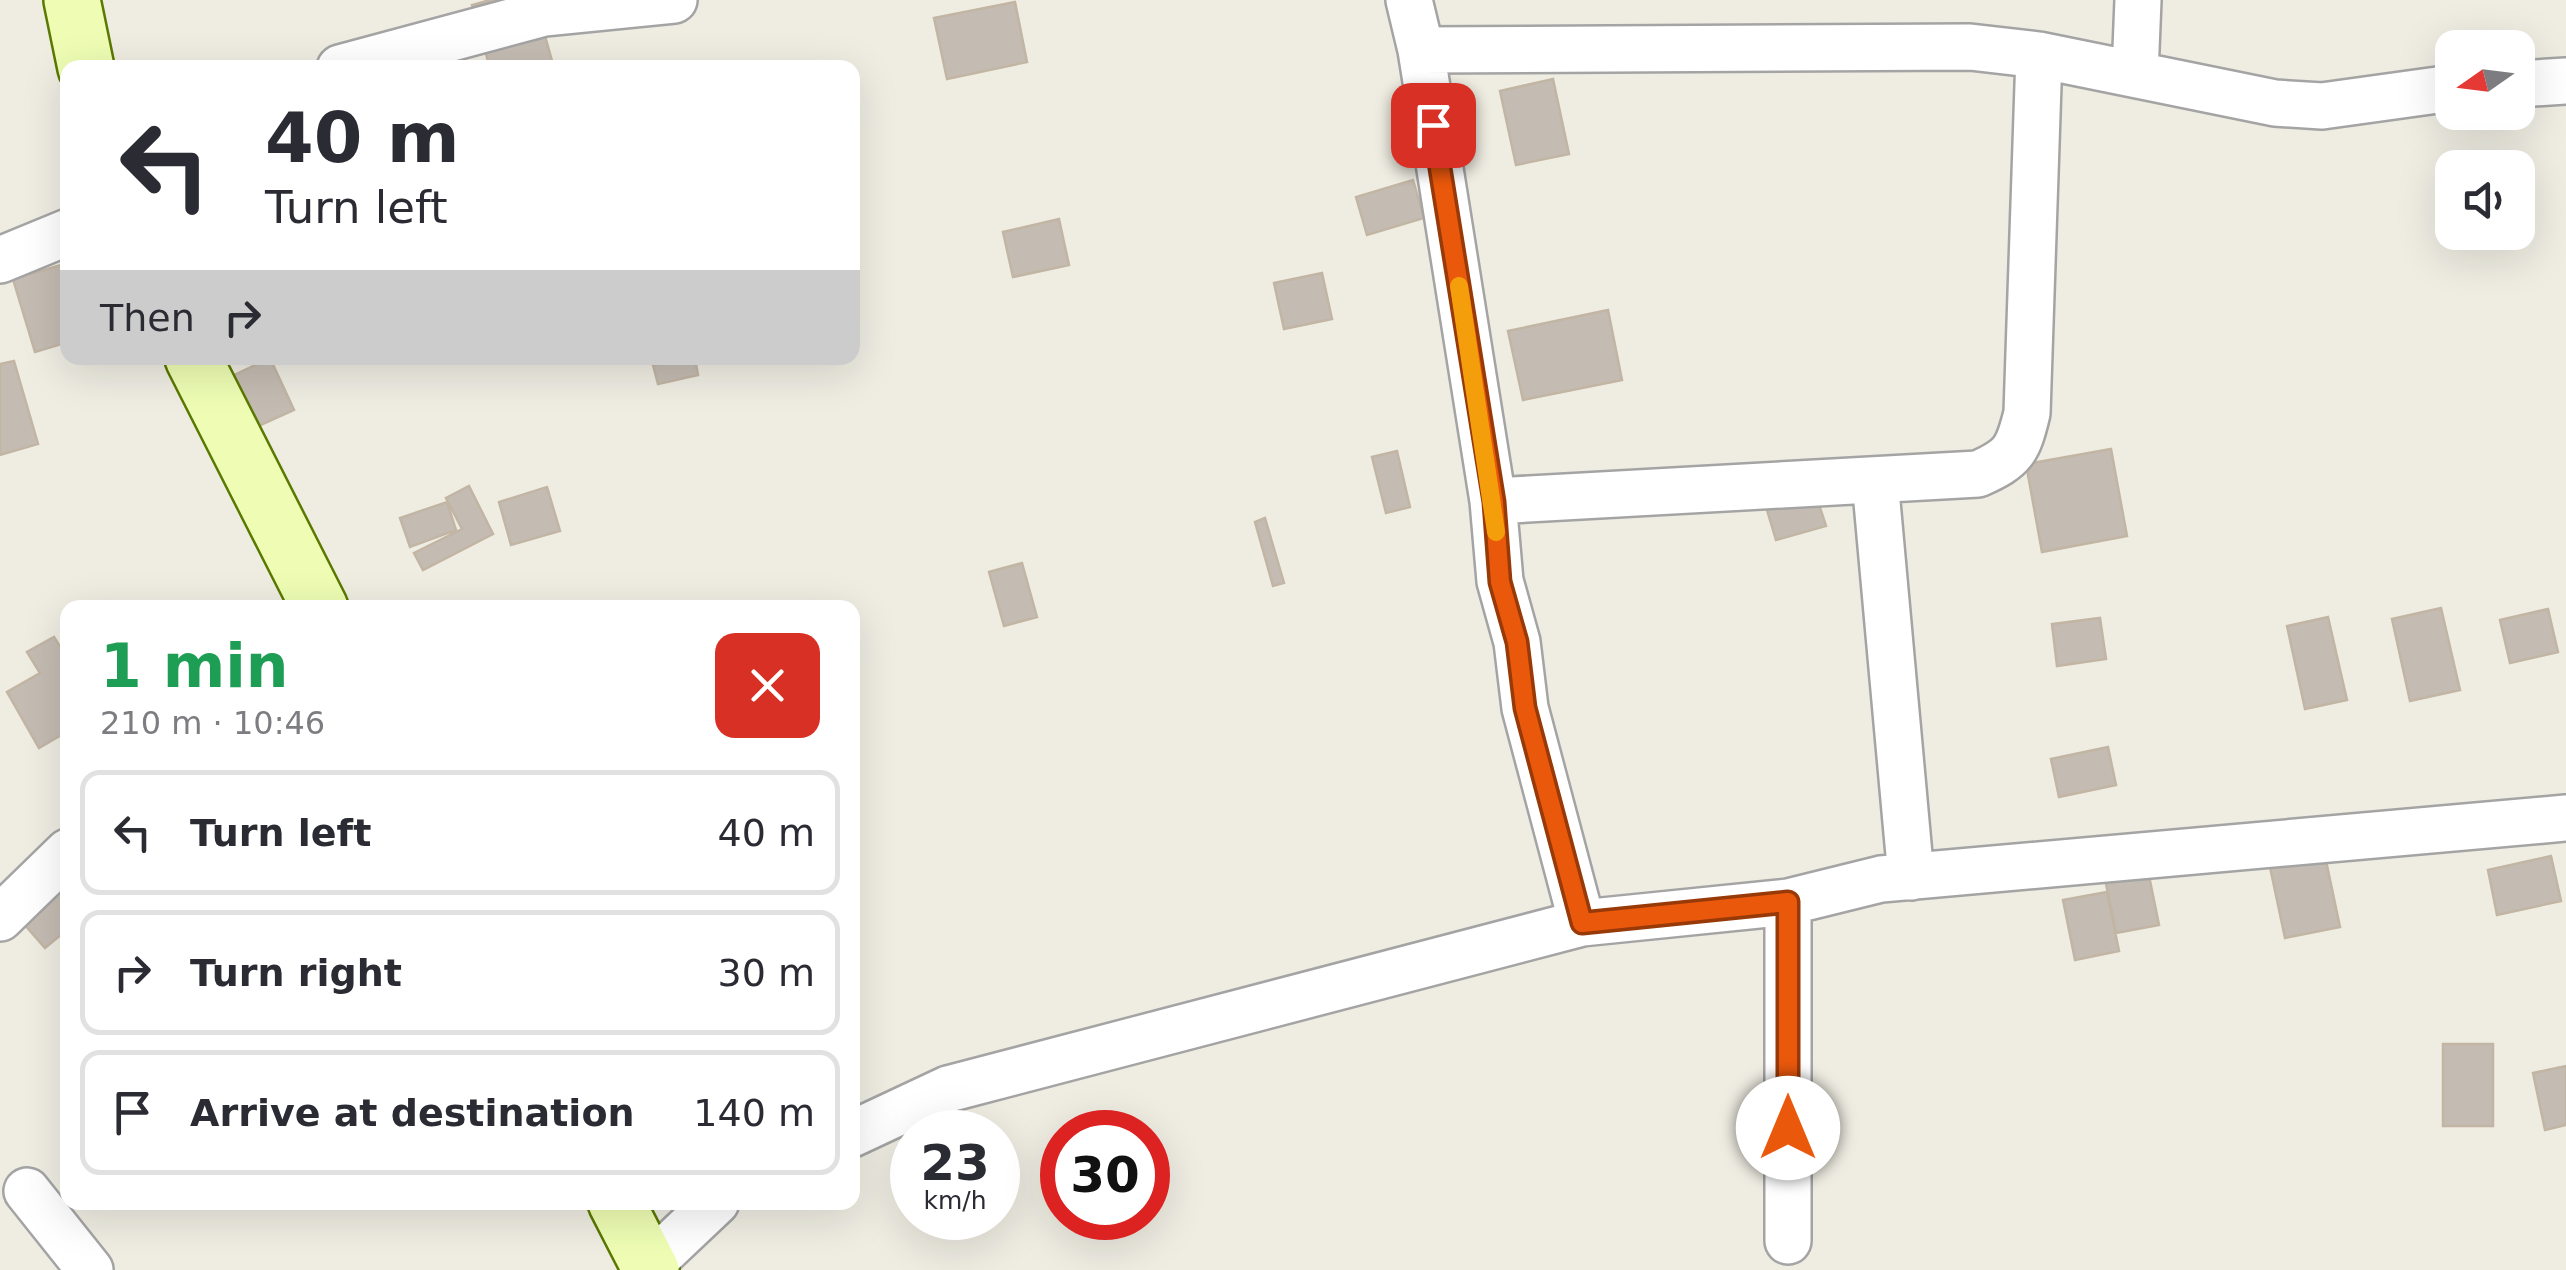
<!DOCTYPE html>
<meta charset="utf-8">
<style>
body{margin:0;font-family:"DejaVu Sans",sans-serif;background:#f2f2f3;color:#2b2b33;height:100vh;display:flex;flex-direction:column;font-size:38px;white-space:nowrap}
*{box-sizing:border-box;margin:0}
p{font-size:32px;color:#7c7c81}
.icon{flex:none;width:55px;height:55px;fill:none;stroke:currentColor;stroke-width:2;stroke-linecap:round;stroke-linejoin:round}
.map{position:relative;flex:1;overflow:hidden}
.details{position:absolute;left:60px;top:600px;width:800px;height:610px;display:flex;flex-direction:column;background:#fff;border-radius:20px;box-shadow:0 10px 40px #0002}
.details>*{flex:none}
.top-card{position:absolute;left:60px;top:60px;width:800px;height:305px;border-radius:20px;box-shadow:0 10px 40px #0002;background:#fff;color:#2b2b33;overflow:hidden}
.needle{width:65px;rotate:256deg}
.controls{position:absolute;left:2435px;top:30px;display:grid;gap:20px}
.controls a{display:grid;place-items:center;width:100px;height:100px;border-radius:20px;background:#fff;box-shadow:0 10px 40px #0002;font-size:50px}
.speed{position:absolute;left:890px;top:1110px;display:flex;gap:20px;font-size:50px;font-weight:700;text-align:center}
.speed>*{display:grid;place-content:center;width:130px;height:130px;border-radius:50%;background:#fff;box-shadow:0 10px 40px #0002;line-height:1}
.speed small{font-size:25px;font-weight:400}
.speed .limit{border:15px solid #d22;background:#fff;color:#111}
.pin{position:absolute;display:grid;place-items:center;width:85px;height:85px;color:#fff;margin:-42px;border-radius:20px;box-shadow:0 5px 15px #0006}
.me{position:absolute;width:110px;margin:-55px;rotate:0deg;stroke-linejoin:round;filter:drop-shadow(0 0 8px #0008)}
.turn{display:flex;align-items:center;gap:35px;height:210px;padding:0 40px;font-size:45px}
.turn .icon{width:130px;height:130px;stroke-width:2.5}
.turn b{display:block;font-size:70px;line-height:85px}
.then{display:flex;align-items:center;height:95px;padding:0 40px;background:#0003;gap:20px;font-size:38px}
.round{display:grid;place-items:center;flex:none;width:105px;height:105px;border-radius:20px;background:#f2f2f3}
.overview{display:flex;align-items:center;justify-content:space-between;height:170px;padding:0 40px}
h1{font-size:60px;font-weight:800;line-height:75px;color:#1e9e55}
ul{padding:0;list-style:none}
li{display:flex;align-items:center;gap:30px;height:125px;margin:0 20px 15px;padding:0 20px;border:5px solid #e1e1e2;border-radius:20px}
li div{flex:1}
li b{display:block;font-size:38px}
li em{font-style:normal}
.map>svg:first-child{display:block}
.building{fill:#c4bcb2;stroke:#c2b5a4;stroke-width:2.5}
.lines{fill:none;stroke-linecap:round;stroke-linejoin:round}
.street-casing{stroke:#a4a4a4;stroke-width:50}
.secondary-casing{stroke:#5a7900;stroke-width:60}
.street{stroke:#fff;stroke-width:45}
.secondary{stroke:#eefdb3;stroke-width:55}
.route-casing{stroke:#983908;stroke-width:25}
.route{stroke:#ea580c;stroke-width:18}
.slow{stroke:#f59e0b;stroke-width:18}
</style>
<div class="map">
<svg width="2566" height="1270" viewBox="0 0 2566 1270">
<rect width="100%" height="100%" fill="#efede2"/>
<path class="building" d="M 490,0 L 535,0 L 554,68 L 490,68 L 472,5 Z
M 1015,2 L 1027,62 L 947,79 L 934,18 Z
M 1553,79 L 1569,154 L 1516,165 L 1500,91 Z
M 1413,180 L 1424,218 L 1367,235 L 1356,197 Z
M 1059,219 L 1069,265 L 1013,277 L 1003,232 Z
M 68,263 L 68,342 L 35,352 L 13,279 Z
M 1322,273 L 1332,319 L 1284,329 L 1274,283 Z
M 1608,310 L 1622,380 L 1523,400 L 1508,331 Z
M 270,358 L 294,410 L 256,427 L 232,376 Z
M 685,358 L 695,358 L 698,375 L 658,384 L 653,365 Z
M 14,361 L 38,444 L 0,455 L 0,364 Z
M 2111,449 L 2127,536 L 2042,552 L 2026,464 Z
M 1397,451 L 1410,507 L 1386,513 L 1372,457 Z
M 469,486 L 493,534 L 423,570 L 414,553 L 462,529 L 446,498 Z
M 1813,486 L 1826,526 L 1776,540 L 1764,500 Z
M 547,487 L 560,531 L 511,545 L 499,502 Z
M 447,502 L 456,530 L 410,547 L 400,518 Z
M 1265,518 L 1284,583 L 1273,586 L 1255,522 Z
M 1022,563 L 1037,617 L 1004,626 L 989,572 Z
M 2441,608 L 2460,690 L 2410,701 L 2392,619 Z
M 2548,609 L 2558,652 L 2510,663 L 2500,620 Z
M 2328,617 L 2347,700 L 2305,709 L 2287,626 Z
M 2100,618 L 2106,659 L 2057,666 L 2052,624 Z
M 54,637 L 68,659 L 68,731 L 39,748 L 7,692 L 40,673 L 27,652 Z
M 2108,747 L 2116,785 L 2059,797 L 2051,759 Z
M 2321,837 L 2340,927 L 2285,938 L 2266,848 Z
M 2551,856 L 2561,901 L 2497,915 L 2488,870 Z
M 2146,861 L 2159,925 L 2116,933 L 2103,869 Z
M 68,872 L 68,929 L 45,948 L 17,916 Z
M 2107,892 L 2119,951 L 2075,960 L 2063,900 Z
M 2443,1044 L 2493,1044 L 2493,1126 L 2443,1126 Z
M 2566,1066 L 2566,1125 L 2545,1130 L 2533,1073 Z"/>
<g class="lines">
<defs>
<path id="street" d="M 1409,0 L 1421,50 L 1493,501 L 1500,581 L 1517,642 L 1525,708 L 1582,923 L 1788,902 L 1881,879 L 2566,818
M 1421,50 L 1970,47 L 2039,55 L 2275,103 L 2322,106 L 2452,88
M 340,68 L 544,13 L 674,0
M 2135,74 L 2138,0
M 2518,84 L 2566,81
M 0,260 L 68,232
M 1875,480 L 1911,877
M 1493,501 L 1978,474 C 2014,458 2018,450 2027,413 L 2039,55
M 0,918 L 68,852
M 852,1134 L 948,1089 L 1582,923
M 27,1191 L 90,1270
M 1788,1241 L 1788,902
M 644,1270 L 716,1202"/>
<path id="secondary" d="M 72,0 L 86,68
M 193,358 L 320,608
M 616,1202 L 651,1270"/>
</defs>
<use href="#street" class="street-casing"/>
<use href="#secondary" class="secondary-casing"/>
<use href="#street" class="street"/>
<use href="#secondary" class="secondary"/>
</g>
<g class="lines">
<defs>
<path id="route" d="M 1433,125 L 1494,502 L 1500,582 L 1517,642 L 1525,708 L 1582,923 L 1788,902 L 1788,1128"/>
</defs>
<use href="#route" class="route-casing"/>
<use href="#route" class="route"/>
<path class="slow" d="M 1459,286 L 1496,532"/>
</g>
</svg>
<div class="controls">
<a><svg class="needle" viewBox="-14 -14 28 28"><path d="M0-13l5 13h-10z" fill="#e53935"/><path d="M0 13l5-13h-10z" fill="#7c7c81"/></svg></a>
<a><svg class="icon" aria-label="sound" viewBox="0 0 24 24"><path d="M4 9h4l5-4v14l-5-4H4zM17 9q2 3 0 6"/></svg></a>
</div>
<div class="speed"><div>23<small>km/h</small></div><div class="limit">30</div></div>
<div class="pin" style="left:1433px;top:125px;background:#d93025"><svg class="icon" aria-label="arrive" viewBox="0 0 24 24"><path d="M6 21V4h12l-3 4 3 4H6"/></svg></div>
<svg class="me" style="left:1788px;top:1128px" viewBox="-20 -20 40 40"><circle r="19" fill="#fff"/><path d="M0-13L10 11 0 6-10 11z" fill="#ea580c"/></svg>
<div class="top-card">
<div class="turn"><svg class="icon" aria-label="left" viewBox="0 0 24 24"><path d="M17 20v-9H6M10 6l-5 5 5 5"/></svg><div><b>40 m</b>Turn left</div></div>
<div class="then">Then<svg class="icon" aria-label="right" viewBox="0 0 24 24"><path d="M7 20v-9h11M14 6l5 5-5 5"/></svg></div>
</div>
<section class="details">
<div class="overview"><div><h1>1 min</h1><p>210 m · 10:46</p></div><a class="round" style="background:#d93025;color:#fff"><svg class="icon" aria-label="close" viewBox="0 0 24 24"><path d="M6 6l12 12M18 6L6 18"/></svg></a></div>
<ul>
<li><svg class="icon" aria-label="left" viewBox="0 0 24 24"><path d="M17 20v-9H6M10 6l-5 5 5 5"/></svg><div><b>Turn left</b></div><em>40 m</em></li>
<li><svg class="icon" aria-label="right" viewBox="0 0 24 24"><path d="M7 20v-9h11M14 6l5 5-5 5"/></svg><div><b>Turn right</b></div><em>30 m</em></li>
<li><svg class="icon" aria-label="arrive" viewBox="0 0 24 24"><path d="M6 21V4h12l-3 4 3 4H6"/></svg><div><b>Arrive at destination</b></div><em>140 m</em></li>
</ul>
</section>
</div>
